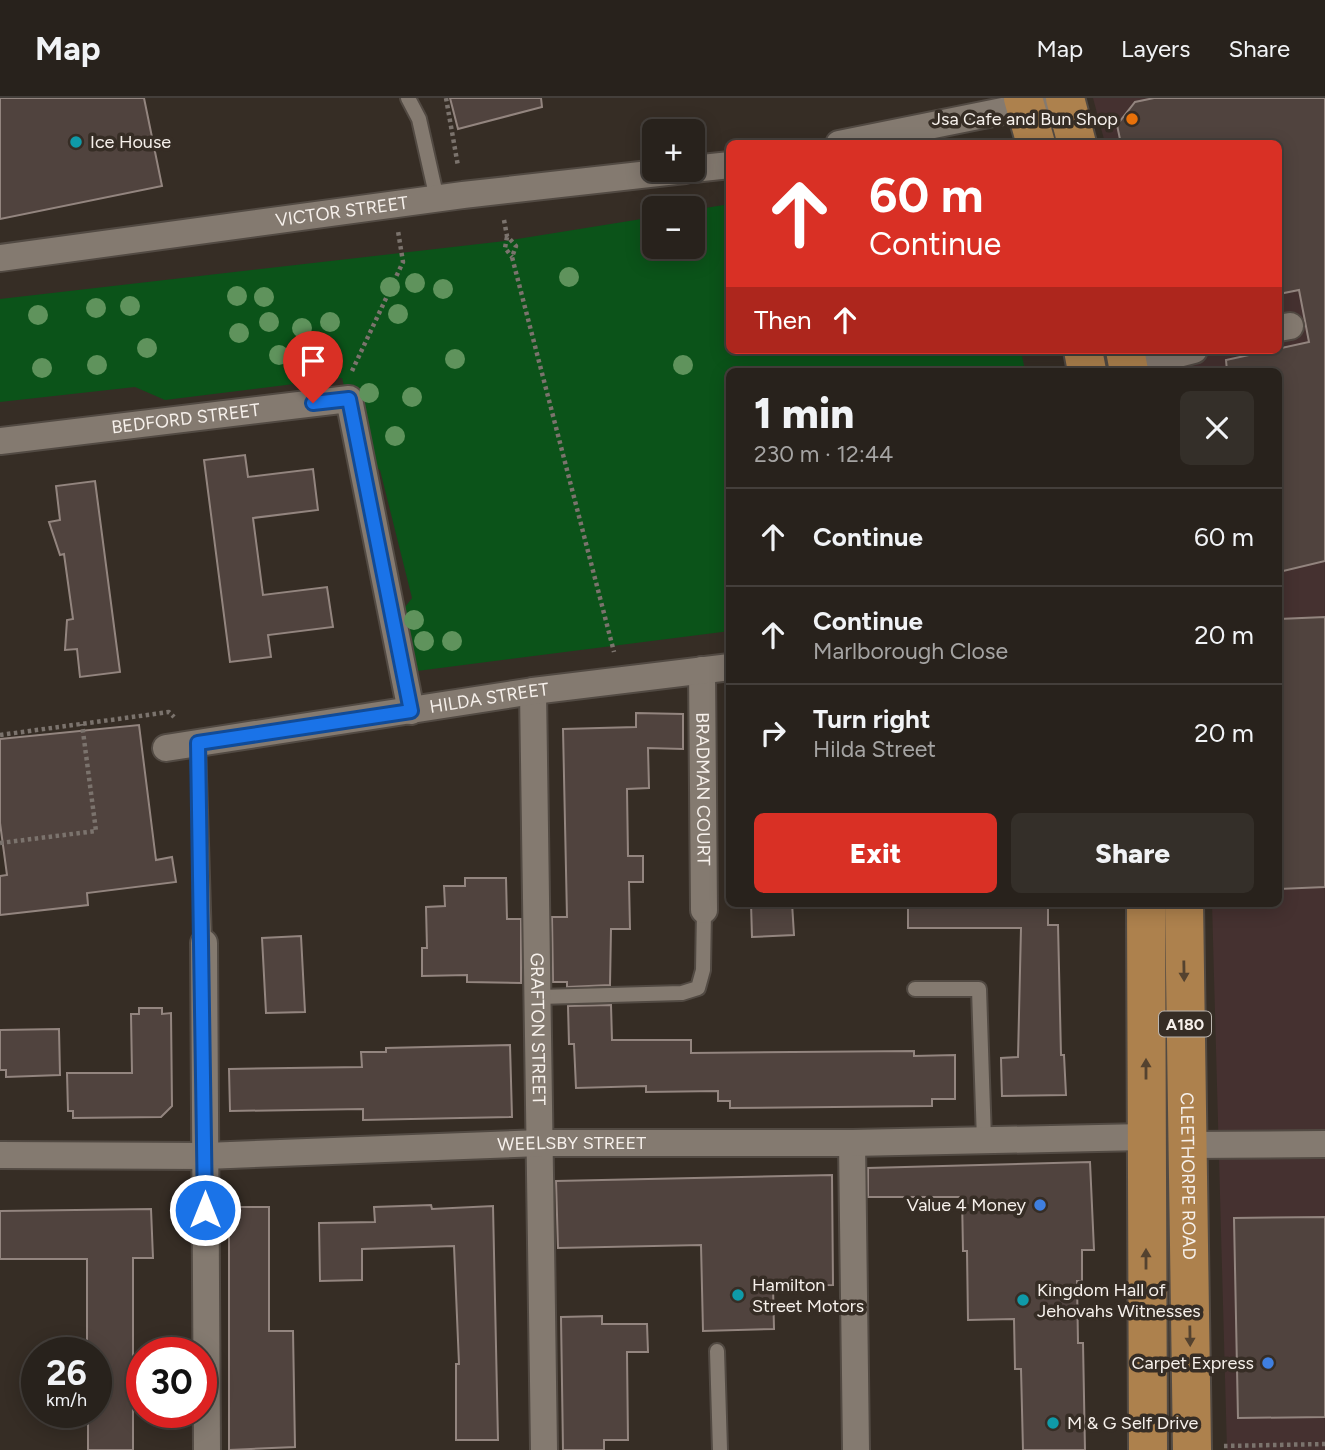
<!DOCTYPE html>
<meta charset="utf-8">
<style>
body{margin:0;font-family:Figtree,sans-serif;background:#342f29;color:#f1f3f6;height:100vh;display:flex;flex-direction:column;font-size:26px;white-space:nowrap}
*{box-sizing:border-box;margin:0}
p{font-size:23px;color:#a5a4a3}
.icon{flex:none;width:38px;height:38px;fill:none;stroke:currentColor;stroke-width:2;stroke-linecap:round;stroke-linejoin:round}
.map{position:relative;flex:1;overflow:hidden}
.side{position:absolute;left:726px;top:270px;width:556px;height:539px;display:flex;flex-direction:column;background:#28221c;border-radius:10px;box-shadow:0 4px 18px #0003,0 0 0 2px #443f3b}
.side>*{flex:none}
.guide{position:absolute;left:726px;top:42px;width:556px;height:214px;border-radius:10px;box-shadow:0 4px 18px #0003,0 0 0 2px #443f3b;background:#d93025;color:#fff;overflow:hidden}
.tools{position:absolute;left:642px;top:21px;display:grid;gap:14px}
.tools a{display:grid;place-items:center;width:63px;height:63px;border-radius:10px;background:#28221c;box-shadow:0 4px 18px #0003,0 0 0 2px #443f3b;font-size:35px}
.speed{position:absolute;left:21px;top:1239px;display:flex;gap:14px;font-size:35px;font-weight:700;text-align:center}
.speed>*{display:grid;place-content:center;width:91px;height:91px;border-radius:50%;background:#28221c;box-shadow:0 4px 18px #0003,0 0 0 2px #443f3b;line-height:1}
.speed small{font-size:18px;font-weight:400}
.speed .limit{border:10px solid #d22;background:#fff;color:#111}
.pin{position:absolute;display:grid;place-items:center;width:60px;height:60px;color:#fff;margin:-72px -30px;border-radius:50% 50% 50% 0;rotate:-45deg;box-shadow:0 0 7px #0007}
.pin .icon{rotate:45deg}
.me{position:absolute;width:77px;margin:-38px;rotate:0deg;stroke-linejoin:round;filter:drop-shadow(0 0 5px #0008)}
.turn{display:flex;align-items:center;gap:24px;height:147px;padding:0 28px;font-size:32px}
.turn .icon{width:91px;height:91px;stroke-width:2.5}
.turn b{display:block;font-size:49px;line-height:60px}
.then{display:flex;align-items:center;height:66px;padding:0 28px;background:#0003;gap:14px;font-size:26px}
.round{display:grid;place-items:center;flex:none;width:74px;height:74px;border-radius:10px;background:#342f29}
.head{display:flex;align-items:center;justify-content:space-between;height:119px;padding:0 28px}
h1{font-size:42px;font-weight:800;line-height:52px}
.primary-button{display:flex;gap:14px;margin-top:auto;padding:14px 28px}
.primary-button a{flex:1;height:80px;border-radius:10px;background:#d93025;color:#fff;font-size:28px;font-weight:800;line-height:80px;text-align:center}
.primary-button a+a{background:#342f29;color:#f1f3f6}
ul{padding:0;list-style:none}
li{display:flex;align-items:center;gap:21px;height:98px;padding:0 28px;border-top:2px solid #443f3b}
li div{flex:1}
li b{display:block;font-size:26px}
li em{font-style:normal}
header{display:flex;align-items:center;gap:42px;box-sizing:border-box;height:98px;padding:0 35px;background:#28221c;border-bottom:2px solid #443f3b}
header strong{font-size:33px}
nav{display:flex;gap:38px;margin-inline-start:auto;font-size:24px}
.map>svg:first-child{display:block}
.industrial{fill:#453130}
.green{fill:#0b5319}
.building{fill:#50433e;stroke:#93857f;stroke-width:2}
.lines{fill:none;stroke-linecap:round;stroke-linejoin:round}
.service-casing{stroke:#524a43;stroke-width:18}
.minor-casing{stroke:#524a43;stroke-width:30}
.primary-casing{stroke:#524a43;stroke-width:42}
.path{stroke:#7b736d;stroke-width:4.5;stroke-dasharray:3.5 3.5;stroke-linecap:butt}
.service{stroke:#847a70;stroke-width:14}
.minor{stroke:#847a70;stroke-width:26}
.primary{stroke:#ad814d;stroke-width:38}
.tree{fill:#5f935c}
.oneway{fill:#54422f}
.route-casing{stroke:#114b97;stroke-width:18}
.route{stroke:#1a73e8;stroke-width:12}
.food-dot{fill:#e8710a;stroke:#362d25;stroke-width:2.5}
.culture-dot{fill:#0f9aa8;stroke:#362d25;stroke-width:2.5}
.shop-dot{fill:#3f7fe0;stroke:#362d25;stroke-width:2.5}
.labels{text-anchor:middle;stroke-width:7;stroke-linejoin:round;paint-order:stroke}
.shield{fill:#362d25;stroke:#bcb6b0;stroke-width:2}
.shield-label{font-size:16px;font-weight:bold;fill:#f6f0eb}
.poi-label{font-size:18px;fill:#f6f0eb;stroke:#362d25;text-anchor:start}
.street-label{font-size:18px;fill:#f6f0eb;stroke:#362d25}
</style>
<header>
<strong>Map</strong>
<nav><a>Map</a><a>Layers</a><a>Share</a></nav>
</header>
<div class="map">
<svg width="1325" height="1352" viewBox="0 0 1325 1352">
<rect width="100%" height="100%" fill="#362d25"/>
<path class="industrial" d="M 1093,0 L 1325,0 L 1325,1352 L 1227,1352 L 1212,805 L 1279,805 L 1279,273 L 1165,273 L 1159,252 L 1279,252 L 1279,46 L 1105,45 Z"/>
<path class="green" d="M 730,106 L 730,252 L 1021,252 L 1025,273 L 730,273 L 730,533 L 417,573 L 402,513 L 412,500 L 380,372 L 363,362 L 342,280 L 165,302 L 135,289 L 0,304 L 0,201 L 505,143 L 654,119 L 654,149 L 693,149 L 693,112 Z"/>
<path class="building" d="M 0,0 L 144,0 L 162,88 L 0,121 Z
M 450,0 L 541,0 L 542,9 L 458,31 Z
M 1154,0 L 1325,0 L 1325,463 L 1279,474 L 1279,273 L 1227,273 L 1226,262 L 1309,244 L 1299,192 L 1279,196 L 1279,46 L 1121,46 L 1117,27 L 1135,4 Z
M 245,357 L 248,379 L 313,371 L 318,412 L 253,420 L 263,497 L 327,489 L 333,529 L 268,537 L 271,559 L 230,564 L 204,362 Z
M 95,383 L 120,574 L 80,579 L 77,551 L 65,552 L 67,522 L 73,521 L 64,456 L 60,457 L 49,424 L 60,422 L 56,388 Z
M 1325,519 L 1325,789 L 1279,791 L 1279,521 Z
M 636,615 L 683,616 L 683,651 L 648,650 L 649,690 L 627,691 L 628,758 L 643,758 L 643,784 L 629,784 L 630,831 L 611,831 L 610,887 L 567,889 L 567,884 L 553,884 L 552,819 L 567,819 L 563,631 L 636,629 Z
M 139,627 L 156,762 L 172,759 L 176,784 L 87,795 L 88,807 L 0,817 L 0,778 L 7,777 L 0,725 L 0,641 Z
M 465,780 L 506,780 L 507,821 L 521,821 L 521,885 L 467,884 L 467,877 L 422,878 L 422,850 L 427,850 L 426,809 L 445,808 L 444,788 L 465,788 Z
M 751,805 L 792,805 L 794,837 L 752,839 Z
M 908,805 L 1048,805 L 1048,827 L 1058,827 L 1061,957 L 1064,957 L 1066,997 L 1002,998 L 1001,960 L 1018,959 L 1021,830 L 908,830 Z
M 301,838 L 305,914 L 266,915 L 262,840 Z
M 611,907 L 612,942 L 691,942 L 691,955 L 914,953 L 914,958 L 955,957 L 955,1001 L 932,1001 L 932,1008 L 730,1010 L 730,1003 L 718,1003 L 718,993 L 646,994 L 646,988 L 576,990 L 574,946 L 569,946 L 568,908 Z
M 139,910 L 162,910 L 162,916 L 171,915 L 172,1008 L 161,1019 L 73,1020 L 73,1013 L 68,1013 L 67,975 L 132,975 L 131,916 L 139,916 Z
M 59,931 L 60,977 L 6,979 L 6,972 L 0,972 L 0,932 Z
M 510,947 L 512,1019 L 363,1022 L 363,1011 L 230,1013 L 229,971 L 362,969 L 361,954 L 386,954 L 386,950 Z
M 1090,1064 L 1094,1152 L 1082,1152 L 1082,1183 L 1077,1183 L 1078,1245 L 1083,1245 L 1085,1352 L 1023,1352 L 1021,1271 L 1015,1271 L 1014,1221 L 968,1222 L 967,1153 L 963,1153 L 962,1099 L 868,1099 L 868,1070 Z
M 832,1077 L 833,1187 L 773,1188 L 774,1231 L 703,1233 L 701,1147 L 558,1150 L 556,1083 Z
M 431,1107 L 432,1111 L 493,1108 L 498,1342 L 456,1342 L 456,1266 L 459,1266 L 454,1148 L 362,1151 L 362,1182 L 320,1183 L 319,1125 L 375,1124 L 374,1109 Z
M 229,1109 L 269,1109 L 269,1233 L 293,1233 L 295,1349 L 229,1352 Z
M 151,1111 L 153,1160 L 133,1160 L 133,1352 L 88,1352 L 88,1314 L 96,1314 L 96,1255 L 87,1255 L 87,1161 L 0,1161 L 0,1113 Z
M 1325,1119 L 1325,1319 L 1238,1320 L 1234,1120 Z
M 602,1218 L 602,1226 L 647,1226 L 648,1254 L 627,1254 L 628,1342 L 604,1342 L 604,1352 L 563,1352 L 561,1219 Z"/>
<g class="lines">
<defs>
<path id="service" d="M 408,0 L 419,21 L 437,101
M 198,645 L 204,845
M 915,891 L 979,891 L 984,1042
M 539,899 L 682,895 L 698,890 L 703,872 L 704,812
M 717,1253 L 720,1352"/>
<g id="minor">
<path d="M 839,46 L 1067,0"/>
<path d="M 693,71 L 730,67"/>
<path id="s1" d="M 0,160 L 463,97 L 685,72"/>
<path d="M 1279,230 L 1290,228"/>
<path d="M 1128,269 L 1194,252"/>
<path id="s2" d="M 0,343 L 349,301 L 411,613"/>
<path id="s3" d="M 702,572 L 704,812"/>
<path id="s4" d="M 533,593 L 544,1352"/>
<path id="s5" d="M 166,650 L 533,593 L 730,569"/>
<path d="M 204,845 L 207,1352"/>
<path d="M 852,1045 L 856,1352"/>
<path d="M 1186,1047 L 1325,1046"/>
<path id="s6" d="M 0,1057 L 205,1058 L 541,1045 L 852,1045 L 1145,1039"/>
</g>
<g id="primary">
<path d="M 1023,0 L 1036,46"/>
<path d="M 1065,0 L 1077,46"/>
<path d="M 1083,252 L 1087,273"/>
<path d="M 1125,252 L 1129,273"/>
<path d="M 1146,805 L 1148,1352"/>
<path id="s7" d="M 1184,805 L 1192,1352"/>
</g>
</defs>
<use href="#service" class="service-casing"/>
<use href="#minor" class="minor-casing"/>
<use href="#primary" class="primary-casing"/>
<path class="path" d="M 446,0 L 458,68
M 504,122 L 507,138 L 516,148 L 512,159 L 614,554
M 507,139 L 505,150 L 512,159
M 352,273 L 403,164 L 398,133
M 0,637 L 169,614 L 174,619
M 0,745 L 96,733 L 82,626
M 1224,1348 L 1325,1346"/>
<use href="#service" class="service"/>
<use href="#minor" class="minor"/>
<use href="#primary" class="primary"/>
</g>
<g class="tree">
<circle cx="569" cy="179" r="10"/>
<circle cx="415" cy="185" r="10"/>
<circle cx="390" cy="189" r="10"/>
<circle cx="443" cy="191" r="10"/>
<circle cx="237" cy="198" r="10"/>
<circle cx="264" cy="199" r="10"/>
<circle cx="130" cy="208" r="10"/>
<circle cx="96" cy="210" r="10"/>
<circle cx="398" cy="216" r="10"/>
<circle cx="38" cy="217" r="10"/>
<circle cx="269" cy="224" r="10"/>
<circle cx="330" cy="224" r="10"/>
<circle cx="302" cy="230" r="10"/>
<circle cx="239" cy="235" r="10"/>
<circle cx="147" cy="250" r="10"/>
<circle cx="279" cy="257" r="10"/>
<circle cx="455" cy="261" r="10"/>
<circle cx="316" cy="265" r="10"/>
<circle cx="97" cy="267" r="10"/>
<circle cx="683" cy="267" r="10"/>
<circle cx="42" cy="270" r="10"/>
<circle cx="369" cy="295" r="10"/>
<circle cx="412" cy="299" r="10"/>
<circle cx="395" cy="338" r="10"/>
<circle cx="414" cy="522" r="10"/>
<circle cx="424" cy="543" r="10"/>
<circle cx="452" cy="543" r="10"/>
</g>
<defs><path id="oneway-solid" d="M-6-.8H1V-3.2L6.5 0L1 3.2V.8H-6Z" transform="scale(1.75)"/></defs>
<g class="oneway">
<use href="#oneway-solid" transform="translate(1184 873) rotate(89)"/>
<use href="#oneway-solid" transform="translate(1146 971) rotate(-90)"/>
<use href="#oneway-solid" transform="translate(1146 1161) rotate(-90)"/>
<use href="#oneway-solid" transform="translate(1190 1238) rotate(89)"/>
</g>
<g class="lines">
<defs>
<path id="route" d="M 205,1112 L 198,645 L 411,613 L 349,301 L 313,305"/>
</defs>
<use href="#route" class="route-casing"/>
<use href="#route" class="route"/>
</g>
<circle class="food-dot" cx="1132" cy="21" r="7"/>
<g class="culture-dot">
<circle cx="76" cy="44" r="7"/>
<circle cx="738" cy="1197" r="7"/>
<circle cx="1023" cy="1202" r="7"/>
<circle cx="1053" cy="1325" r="7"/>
</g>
<g class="shop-dot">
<circle cx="1040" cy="1107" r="7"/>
<circle cx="1268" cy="1265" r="7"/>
</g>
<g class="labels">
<rect class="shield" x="1159" y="913.5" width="52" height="25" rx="5"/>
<g class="shield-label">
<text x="1185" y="932">A180</text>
</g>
<g class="poi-label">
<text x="1118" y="27" text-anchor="end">Jsa Cafe and Bun Shop</text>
<text x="90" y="50">Ice House</text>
<text x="1026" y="1113" text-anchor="end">Value 4 Money</text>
<text x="752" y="1193">Hamilton<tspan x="752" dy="21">Street Motors</tspan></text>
<text x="1037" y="1198">Kingdom Hall of<tspan x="1037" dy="21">Jehovahs Witnesses</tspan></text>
<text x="1254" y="1271" text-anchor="end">Carpet Express</text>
<text x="1067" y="1331">M &amp; G Self Drive</text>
</g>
<g class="street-label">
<text dy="6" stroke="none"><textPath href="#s1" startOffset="345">VICTOR STREET</textPath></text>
<text dy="6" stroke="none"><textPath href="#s2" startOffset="187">BEDFORD STREET</textPath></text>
<text dy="6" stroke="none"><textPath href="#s5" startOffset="327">HILDA STREET</textPath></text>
<text dy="6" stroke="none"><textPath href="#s3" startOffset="119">BRADMAN COURT</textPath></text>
<text dy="6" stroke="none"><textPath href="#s4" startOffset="338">GRAFTON STREET</textPath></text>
<text dy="6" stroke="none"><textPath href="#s6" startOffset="572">WEELSBY STREET</textPath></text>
<text dy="6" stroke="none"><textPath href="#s7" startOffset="273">CLEETHORPE ROAD</textPath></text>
</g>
</g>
</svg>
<div class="tools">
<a>+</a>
<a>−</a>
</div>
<div class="speed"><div>26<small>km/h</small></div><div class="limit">30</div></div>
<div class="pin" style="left:313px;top:305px;background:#d93025"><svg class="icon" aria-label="arrive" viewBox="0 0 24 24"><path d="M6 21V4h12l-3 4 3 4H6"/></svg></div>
<svg class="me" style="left:205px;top:1112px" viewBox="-20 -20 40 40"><circle r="17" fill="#1a73e8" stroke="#fff" stroke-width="3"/><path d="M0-11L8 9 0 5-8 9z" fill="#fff"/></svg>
<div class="guide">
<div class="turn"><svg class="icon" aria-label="ahead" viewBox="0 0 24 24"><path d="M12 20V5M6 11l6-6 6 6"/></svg><div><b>60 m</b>Continue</div></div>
<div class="then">Then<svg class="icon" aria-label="ahead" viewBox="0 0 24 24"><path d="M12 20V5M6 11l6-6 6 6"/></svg></div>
</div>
<section class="side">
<div class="head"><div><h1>1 min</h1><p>230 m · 12:44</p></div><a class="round"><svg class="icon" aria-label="close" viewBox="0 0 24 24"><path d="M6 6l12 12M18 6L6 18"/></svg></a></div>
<ul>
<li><svg class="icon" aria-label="ahead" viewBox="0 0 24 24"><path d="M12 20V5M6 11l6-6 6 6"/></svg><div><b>Continue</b></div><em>60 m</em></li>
<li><svg class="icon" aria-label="ahead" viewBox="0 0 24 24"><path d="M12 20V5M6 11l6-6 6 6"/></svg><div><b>Continue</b><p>Marlborough Close</p></div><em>20 m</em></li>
<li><svg class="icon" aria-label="right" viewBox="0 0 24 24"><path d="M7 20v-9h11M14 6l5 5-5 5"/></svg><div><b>Turn right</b><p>Hilda Street</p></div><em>20 m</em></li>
</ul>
<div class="primary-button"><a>Exit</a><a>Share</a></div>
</section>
</div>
